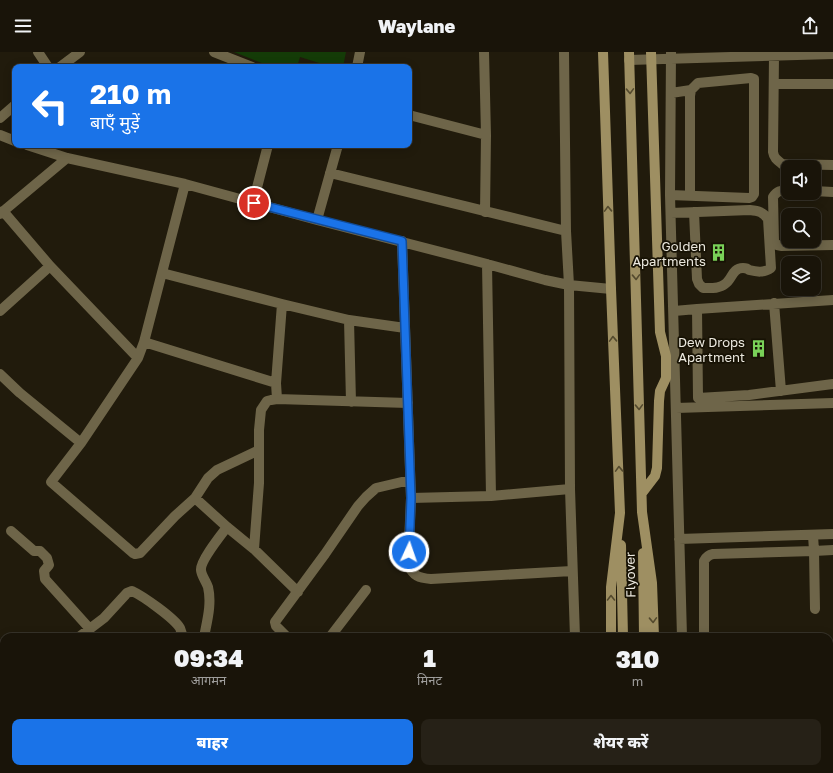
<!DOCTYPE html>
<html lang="hi">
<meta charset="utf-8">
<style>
body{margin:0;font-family:"Golos Text","Noto Sans Devanagari",sans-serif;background:#262117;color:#f1f3f6;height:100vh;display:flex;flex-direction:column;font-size:15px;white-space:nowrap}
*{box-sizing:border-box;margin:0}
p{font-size:13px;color:#9f9e9c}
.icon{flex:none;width:22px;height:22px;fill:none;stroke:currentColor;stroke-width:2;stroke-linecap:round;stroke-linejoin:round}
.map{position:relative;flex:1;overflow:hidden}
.details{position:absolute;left:0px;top:581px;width:833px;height:140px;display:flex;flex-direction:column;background:#191409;border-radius:12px 12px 0 0;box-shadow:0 2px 10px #0003,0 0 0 1px #37332a}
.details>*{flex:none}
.banner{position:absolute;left:12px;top:12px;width:400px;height:84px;border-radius:8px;box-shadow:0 2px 10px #0003,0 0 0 1px #37332a;background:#1a73e8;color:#fff;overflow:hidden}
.tools{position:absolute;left:781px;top:108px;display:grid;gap:8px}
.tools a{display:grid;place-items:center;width:40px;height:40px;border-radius:8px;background:#191409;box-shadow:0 2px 10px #0003,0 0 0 1px #37332a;font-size:20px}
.pin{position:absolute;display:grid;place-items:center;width:34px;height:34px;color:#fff;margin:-17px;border:2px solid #fff;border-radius:50%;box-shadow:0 1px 4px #0007}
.me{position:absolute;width:44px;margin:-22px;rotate:3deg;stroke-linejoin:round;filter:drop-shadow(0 0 3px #0008)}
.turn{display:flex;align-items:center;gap:14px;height:84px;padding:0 12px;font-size:18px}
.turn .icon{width:52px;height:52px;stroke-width:2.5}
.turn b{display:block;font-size:28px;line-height:34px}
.eta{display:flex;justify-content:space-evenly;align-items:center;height:68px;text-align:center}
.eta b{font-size:24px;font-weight:800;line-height:28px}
.cta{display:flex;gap:8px;margin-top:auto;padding:8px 12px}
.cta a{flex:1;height:46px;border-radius:8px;background:#1a73e8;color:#fff;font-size:16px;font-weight:800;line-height:46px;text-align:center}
.cta a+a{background:#262117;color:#f1f3f6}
header{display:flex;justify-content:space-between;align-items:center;height:52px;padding:0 12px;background:#191409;font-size:18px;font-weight:800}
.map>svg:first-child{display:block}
.green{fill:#143b07}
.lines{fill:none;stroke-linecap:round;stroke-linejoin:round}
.street{stroke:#6e6549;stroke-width:10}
.secondary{stroke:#9e8f62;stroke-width:10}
.oneway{stroke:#544a2e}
.route-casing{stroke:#114b97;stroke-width:10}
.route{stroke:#1a73e8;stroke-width:7}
.labels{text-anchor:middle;stroke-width:3.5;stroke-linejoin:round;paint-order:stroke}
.poi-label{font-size:13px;fill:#ebe8de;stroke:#171204;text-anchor:end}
.street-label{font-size:13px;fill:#ebe8de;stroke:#171204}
</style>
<header><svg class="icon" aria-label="menu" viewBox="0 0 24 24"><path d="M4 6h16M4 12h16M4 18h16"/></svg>Waylane<svg class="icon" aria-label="share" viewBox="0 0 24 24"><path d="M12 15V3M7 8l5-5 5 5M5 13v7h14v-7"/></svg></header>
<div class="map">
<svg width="833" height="721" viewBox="0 0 833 721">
<rect width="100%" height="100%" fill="#211b0c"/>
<path class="green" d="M 234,0 L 346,0 L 343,15 L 332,15 L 300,5 L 297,15 L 272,15 Z"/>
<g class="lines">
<path class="street" d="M 38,0 L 48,15
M 214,0 L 252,15
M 484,0 L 486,83 L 485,160
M 564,0 L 566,179 L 569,233 L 570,437 L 575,585
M 671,0 L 670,143 L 682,585
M 774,4 L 773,100 C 774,106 777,108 782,112 L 833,113
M 629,8 L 833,2
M 60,15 L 80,0
M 357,15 L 360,0
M 774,32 L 833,32
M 671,41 L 691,38 L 690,44 L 690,143
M 409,63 L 486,83
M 0,66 L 15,53
M 0,83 L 15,89
M 27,93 L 67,106 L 185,132 L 317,168 L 487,212 L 545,228 L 569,233 L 611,237
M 330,121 L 566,179
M 185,132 L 144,290 L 138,306 L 81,391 L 51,430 L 133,501 L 135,502 L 140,501 L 175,464 L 195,446 L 208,426 L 217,418 L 259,398
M 788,139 C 780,138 777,139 773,145 L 774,189 L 777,193 L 782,194 L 833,193
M 814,139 L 833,140
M 670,143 L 749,146 L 752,145 L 754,142 L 754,27 L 751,26 L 698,31 L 691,38
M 253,151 L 268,93
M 3,159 L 50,214 L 138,306
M 671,161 L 750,158 C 759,159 763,160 768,167 L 771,216 C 764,221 757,220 749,218 C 748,217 745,216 743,216 C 732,216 732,228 725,232 C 719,237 710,236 703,236 L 699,232 L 697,227 L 694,160
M 0,162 L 67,106
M 317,168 L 338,93
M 402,189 L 411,446 L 408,513 C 414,524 418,526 431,527 L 572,519
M 487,212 L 491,444
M 162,221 L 282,252 L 349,268 L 405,276
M 774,251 L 781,339
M 697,257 L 833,248
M 0,259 L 50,214
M 674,259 L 697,257 L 698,346 L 749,343 L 833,332
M 349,268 L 351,350
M 144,290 L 276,331
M 0,322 L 20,341 L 81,391
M 277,347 L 276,331 L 282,252
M 676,356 L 833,351
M 195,446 L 227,475 L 254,497 L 298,540
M 411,446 L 491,444 L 570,437
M 11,479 L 34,499 L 40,499 L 47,506 L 49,513 L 44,519 L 45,527 L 90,577
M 679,487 L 833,482
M 254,497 L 259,431 L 259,378 L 261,358 L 267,349 L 271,348 L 277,347 L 408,351
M 815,557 L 814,499 L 833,498
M 79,585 L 104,566 L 127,541 L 132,539 C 143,544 174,566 180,576 C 181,579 182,582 183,585
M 204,585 C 207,569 212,552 208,535 C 206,529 201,523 201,518 C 200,509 221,483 227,475
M 287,585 L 276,574 L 275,570 L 325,502 L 358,454 L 366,445 L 376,436 L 410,428
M 330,585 L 366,538
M 704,585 L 704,509 C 706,505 708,503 713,502 L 814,499 L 813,483
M 829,598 L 833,597
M 0,665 L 4,659
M 829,687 L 833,687
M 829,698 L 833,698
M 0,708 L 4,711
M 306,717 L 310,721
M 354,717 L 359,721
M 465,717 L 466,721
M 498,717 L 498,721
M 581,717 L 581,721
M 168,721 L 170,717
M 240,721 L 242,717
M 686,721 L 686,717
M 760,721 L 760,717
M 826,721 L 826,717"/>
<path class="secondary" d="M 603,0 L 611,237 L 620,461 L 611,535 L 611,585
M 629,0 L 642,460 L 652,531 L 654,585
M 642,441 L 655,424 L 657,416 L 659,349 L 660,339 L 666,326 L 666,304 L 660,280 L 651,0
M 621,493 L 623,585
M 643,501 L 644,585
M 611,717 L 611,721
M 626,717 L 626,721
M 647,717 L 647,721
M 657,717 L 657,721"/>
</g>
<defs><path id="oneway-chevron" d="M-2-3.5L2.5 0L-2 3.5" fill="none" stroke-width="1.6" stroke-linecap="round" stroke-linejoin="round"/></defs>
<g class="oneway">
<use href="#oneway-chevron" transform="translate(630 39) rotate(88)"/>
<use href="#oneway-chevron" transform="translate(608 157) rotate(-92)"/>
<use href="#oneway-chevron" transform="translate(636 225) rotate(88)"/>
<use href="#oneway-chevron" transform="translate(613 287) rotate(-92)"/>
<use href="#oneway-chevron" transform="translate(639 355) rotate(88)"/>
<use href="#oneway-chevron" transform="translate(619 417) rotate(-92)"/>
<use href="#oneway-chevron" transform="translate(611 546) rotate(-90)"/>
<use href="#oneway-chevron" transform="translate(653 568) rotate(88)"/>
</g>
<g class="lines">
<defs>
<path id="route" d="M 254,151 L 402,189 L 411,446 L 409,500"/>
</defs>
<use href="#route" class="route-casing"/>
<use href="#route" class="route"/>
</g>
<defs>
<symbol id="building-bare" viewBox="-9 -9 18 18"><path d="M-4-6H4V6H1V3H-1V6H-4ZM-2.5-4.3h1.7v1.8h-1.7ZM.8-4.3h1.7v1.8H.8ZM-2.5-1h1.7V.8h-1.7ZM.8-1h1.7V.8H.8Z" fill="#79d158" stroke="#171204" stroke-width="2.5" paint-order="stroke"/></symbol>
</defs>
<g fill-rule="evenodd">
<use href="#building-bare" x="706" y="188" width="25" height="25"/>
<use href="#building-bare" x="746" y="284" width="25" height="25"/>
</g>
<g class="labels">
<g class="poi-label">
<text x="706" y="199">Golden<tspan x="706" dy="15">Apartments</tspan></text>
<text x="745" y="295">Dew Drops<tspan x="745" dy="15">Apartment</tspan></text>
</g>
<g class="street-label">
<text transform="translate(630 523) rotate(-91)" y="5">Flyover</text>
</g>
</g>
</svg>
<div class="tools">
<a><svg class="icon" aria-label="sound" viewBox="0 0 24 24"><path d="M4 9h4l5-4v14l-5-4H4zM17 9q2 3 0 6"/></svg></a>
<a><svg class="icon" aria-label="search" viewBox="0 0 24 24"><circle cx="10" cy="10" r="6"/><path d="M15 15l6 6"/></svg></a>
<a><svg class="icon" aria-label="layers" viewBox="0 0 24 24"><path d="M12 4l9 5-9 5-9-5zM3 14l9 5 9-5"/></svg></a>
</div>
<div class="pin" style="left:254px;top:151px;background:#d93025"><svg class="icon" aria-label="arrive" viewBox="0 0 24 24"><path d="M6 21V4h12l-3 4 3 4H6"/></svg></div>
<svg class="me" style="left:409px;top:500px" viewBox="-20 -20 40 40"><circle r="17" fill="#1a73e8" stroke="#fff" stroke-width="3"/><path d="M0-11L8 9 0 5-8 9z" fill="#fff"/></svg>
<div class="banner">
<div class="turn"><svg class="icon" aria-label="left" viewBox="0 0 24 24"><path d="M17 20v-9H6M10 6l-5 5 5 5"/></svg><div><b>210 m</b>बाएँ मुड़ें</div></div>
</div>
<section class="details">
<div class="eta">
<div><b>09:34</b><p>आगमन</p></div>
<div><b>1</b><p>मिनट</p></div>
<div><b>310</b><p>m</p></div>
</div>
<div class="cta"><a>बाहर</a><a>शेयर करें</a></div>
</section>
</div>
